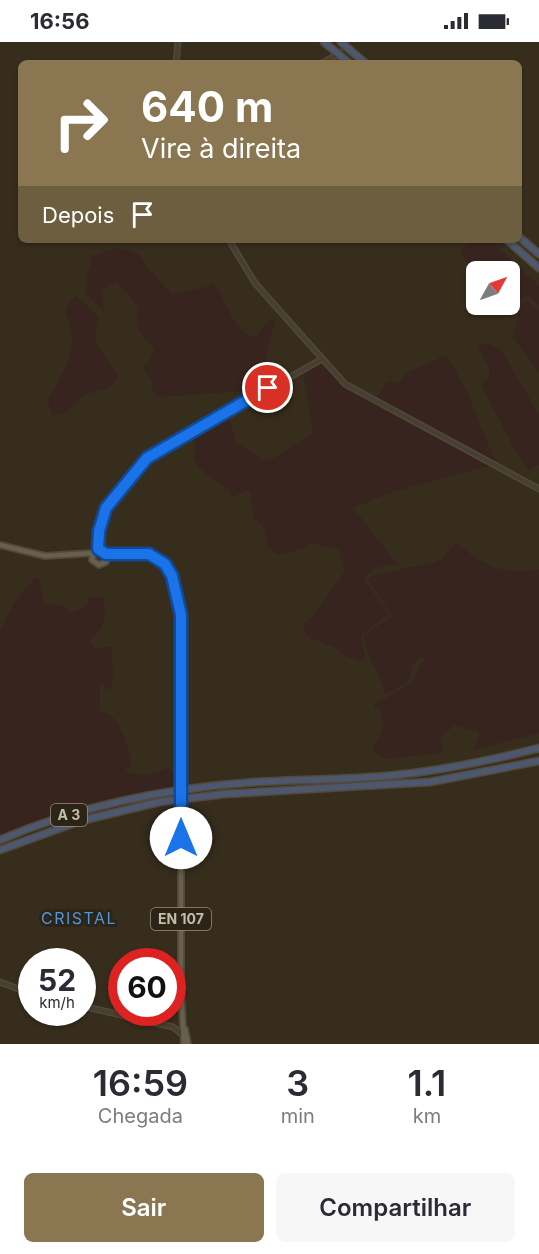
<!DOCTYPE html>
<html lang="pt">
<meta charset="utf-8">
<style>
body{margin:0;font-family:Inter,sans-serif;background:#f7f7f7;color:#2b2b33;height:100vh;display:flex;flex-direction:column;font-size:22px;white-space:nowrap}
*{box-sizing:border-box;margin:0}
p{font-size:20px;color:#7c7c81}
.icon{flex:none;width:33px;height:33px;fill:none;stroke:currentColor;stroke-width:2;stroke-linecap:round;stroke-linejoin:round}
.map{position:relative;height:1002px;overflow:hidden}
.sheet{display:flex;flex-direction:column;background:#fff;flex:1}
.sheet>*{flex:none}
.hud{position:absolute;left:18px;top:18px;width:504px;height:183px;border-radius:9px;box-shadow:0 2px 4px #0004;background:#8a7651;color:#fff;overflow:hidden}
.needle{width:39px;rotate:50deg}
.controls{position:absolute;left:466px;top:219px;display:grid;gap:12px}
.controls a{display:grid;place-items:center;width:54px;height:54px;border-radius:9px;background:#fff;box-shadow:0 2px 4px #0004;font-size:30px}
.speed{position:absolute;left:18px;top:906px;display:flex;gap:12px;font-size:30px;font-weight:700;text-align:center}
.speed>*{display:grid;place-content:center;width:78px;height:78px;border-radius:50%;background:#fff;box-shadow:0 2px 4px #0004;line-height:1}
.speed small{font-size:15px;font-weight:400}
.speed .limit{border:9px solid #d22;background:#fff;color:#111}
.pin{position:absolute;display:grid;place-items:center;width:51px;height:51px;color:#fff;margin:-26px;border:3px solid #fff;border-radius:50%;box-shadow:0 2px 6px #0007}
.me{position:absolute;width:66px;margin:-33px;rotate:0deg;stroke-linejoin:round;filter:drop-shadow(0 0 4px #0008)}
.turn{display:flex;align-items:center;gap:21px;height:126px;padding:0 24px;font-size:27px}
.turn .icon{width:78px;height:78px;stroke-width:2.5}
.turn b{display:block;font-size:42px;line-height:51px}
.then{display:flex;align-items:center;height:57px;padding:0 24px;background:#0003;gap:12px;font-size:22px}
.eta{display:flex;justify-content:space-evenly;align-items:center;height:102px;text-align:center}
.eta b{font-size:36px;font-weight:600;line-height:42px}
.cta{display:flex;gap:12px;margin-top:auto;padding:12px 24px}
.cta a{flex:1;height:69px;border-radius:9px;background:#8a7651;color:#fff;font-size:24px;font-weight:600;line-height:69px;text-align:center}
.cta a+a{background:#f7f7f7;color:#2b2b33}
.status{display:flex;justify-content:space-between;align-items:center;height:42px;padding:0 30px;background:#fff;direction:ltr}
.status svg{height:16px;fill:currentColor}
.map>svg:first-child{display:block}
.green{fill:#38241f}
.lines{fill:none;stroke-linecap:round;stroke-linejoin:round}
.minor-tunnel{stroke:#4c4232;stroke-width:4;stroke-dasharray:4 2;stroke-linecap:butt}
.minor-casing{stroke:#51493a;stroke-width:7}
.major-casing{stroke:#51493a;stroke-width:8}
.highway-casing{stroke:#514a3c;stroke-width:9}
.minor{stroke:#473f31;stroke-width:4}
.major{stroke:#685f4e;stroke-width:4.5}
.highway{stroke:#4d586e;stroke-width:6}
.major-bridge-casing{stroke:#51493a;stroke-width:8;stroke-linecap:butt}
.major-bridge{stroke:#685f4e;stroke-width:4.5}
.route-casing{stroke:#114b97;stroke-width:15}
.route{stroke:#1a73e8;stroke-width:10}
.labels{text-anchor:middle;stroke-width:6;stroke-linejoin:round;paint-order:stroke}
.shield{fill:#2b2417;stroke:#978e7e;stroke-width:1.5}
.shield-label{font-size:14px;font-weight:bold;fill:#c5bcaa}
.neighbourhood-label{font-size:16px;letter-spacing:1.5px;fill:#5096da;stroke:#2b2417}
</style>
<div class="status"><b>16:56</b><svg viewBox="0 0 49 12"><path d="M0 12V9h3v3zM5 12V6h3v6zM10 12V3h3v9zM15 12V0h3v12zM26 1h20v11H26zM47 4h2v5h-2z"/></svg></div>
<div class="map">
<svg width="539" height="1002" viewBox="0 0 539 1002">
<rect width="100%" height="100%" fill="#372d1d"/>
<path class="green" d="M 472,198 L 490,198 L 539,244 L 539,264 C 529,251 524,253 510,259 L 510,230 L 477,230 L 477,233 L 460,211 Z
M 116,206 L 132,209 L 140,213 L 148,226 L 172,252 L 206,245 L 212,240 C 227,258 230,283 252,295 L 257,293 L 270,277 L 275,278 L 259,343 L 245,349 L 160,355 L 153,351 L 152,339 L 143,326 L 150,318 L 154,308 C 143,291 132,288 139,266 L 117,240 L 102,248 L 104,270 L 85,251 C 88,245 85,241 87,235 C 88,227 92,223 91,214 Z
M 77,254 L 98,275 L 95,300 L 118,332 C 116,350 97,346 84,354 C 72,363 70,374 52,372 L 47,358 C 64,330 82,301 65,270 L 71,258 Z
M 527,258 L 537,268 L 539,267 L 539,331 L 512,294 L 522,263 Z
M 487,301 L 500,306 L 539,373 L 539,423 L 529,428 L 517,412 L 481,342 L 489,336 L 489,327 L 478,304 Z
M 446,313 L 465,345 L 496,421 L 376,358 L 385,341 L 389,339 L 399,341 L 404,332 Z
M 324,322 L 346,345 L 368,359 L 489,424 L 392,450 L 353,466 L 398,523 C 383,523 374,525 364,537 L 389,572 L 361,594 L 365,616 L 361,619 L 345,614 L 340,608 L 307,594 L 303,583 L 312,575 L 345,529 L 339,508 L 311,501 L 305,506 L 279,513 C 268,508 265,499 265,487 L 254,476 L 250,448 L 231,455 L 231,450 C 217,436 199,433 193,413 L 196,405 L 193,394 L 228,373 L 237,401 L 262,417 L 270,418 L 308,394 L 313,390 L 303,329 Z
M 457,500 C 483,525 503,533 539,527 L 539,691 L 474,708 L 479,695 L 478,690 L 454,683 L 440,697 L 444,705 L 441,711 L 385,717 L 372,709 L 384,684 L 380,668 L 374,665 L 374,663 L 412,641 L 421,620 L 429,622 L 420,615 L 413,622 L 409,639 L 385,652 C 381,632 366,616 364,593 L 392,574 L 368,538 L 374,533 L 431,521 L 441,517 Z
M 35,536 L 39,536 L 44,560 L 55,564 L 63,563 L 72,570 C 80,569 90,564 89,555 L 102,555 C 106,562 106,581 100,588 C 97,592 93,593 90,598 L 93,606 L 111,605 L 114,638 L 109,648 L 100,642 L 100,669 C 120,672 128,704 132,722 L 124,730 L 145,733 L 168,726 L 176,733 L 176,745 C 116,753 55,768 0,794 L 0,588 L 16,558 Z"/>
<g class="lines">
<path class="minor-tunnel" d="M 337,13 L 349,0"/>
<defs>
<path id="minor" d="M 176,21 L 178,0
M 322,21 L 335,14
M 229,198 L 255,241 L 345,342 L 539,447
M 98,507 L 99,489 L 106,466 L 147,416 L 322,317
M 0,940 L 32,952
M 82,964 L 173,985 L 183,993"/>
<path id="major" d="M 0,503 L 45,514 L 93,511 L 98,507 L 106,512
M 93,511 L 92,518 L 99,523 L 106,520 L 106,512
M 106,512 C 123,511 146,506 160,517 C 193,543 180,690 181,733
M 181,771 L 181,948 L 184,1002
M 185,987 L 188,1002"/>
<path id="highway" d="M 324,0 L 349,21
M 341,0 L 365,21
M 519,195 L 539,212
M 507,198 L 539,226
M 0,798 C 81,763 168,746 256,740 C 302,737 350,738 396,733 C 445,728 492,718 539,706
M 0,808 L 80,779 L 159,760 L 224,752 L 430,740 L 539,719"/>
</defs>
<use href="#minor" class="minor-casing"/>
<use href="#major" class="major-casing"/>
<use href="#highway" class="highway-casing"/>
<use href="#minor" class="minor"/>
<use href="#major" class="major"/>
<use href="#highway" class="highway"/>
<defs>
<path id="major-bridge" d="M 181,733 L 181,771"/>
</defs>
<use href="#major-bridge" class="major-bridge-casing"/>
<use href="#major-bridge" class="major-bridge"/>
</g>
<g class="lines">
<defs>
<path id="route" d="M 181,796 L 181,573 L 172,534 L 165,522 L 149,512 L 106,512 L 98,507 L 99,489 L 106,466 L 147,416 L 268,346"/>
</defs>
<use href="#route" class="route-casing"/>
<use href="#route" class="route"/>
</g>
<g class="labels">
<g class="shield">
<rect x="51" y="762" width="36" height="22" rx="4.5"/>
<rect x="151" y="866" width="60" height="22" rx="4.5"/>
</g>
<g class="shield-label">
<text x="69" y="778">A 3</text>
<text x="181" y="882">EN 107</text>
</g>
<g class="neighbourhood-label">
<text x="79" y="882">CRISTAL</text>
</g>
</g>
</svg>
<div class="controls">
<a><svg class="needle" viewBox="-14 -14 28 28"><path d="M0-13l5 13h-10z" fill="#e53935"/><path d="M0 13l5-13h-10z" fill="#7c7c81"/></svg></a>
</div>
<div class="speed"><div>52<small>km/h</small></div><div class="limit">60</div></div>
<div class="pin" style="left:268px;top:346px;background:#d93025"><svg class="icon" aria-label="arrive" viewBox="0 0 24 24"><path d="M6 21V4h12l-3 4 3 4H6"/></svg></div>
<svg class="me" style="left:181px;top:796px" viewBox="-20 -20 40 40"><circle r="19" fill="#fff"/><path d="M0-13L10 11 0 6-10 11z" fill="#1a73e8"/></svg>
<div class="hud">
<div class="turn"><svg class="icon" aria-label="right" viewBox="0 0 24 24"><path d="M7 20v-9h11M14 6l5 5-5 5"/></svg><div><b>640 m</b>Vire à direita</div></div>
<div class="then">Depois<svg class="icon" aria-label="arrive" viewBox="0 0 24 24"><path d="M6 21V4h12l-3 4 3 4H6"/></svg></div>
</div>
</div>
<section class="sheet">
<div class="eta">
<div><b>16:59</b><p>Chegada</p></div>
<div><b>3</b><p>min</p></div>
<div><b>1.1</b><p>km</p></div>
</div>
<div class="cta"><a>Sair</a><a>Compartilhar</a></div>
</section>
